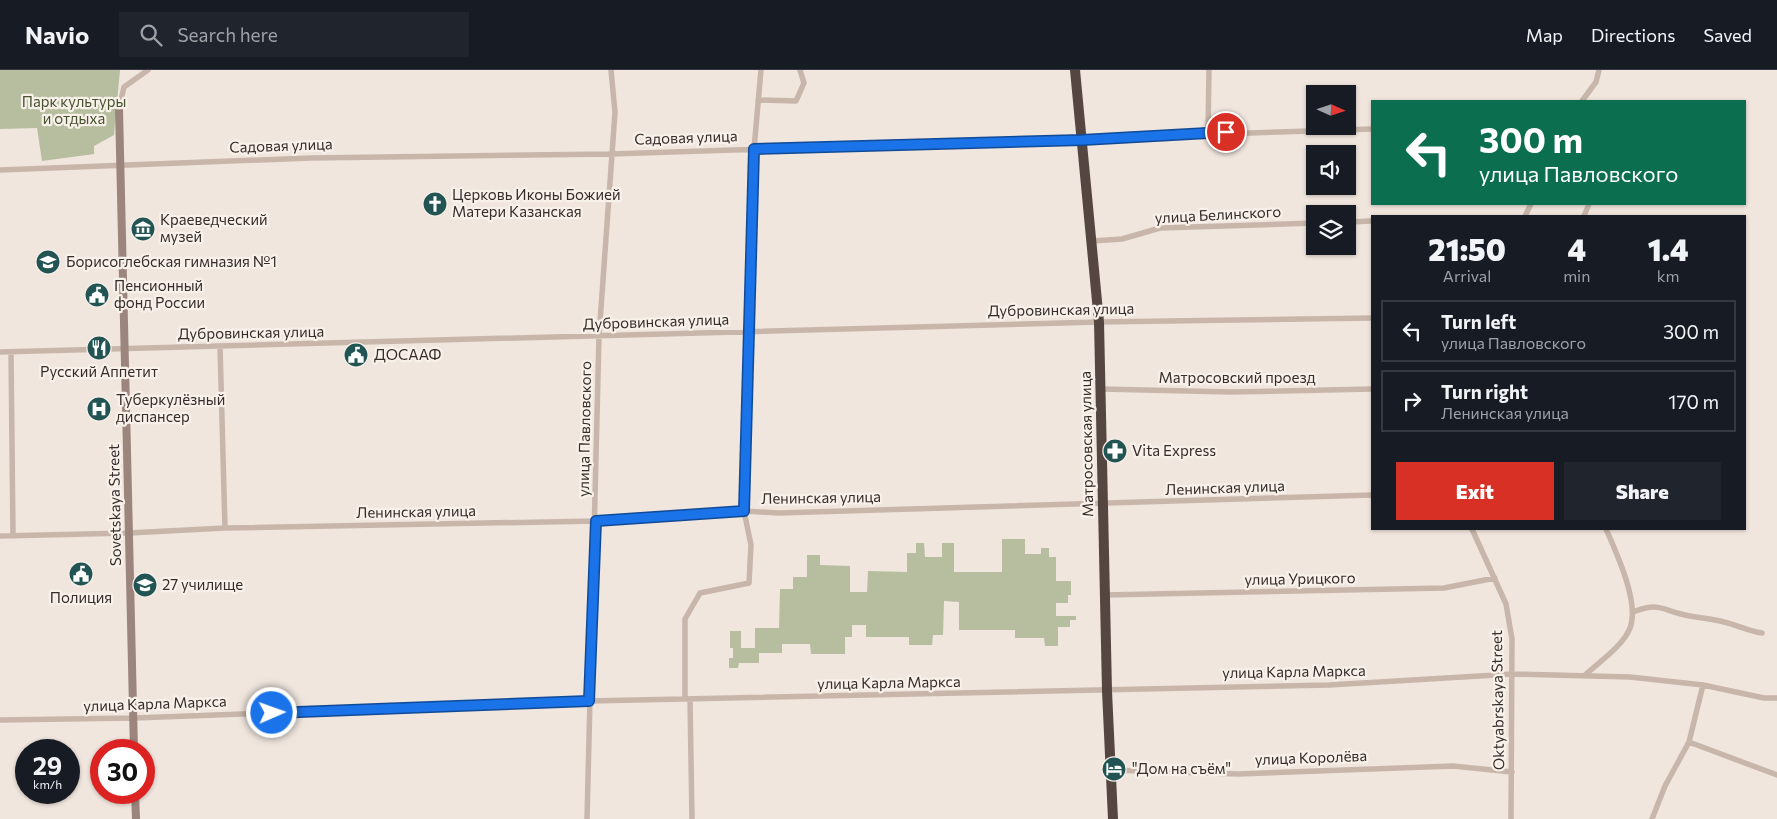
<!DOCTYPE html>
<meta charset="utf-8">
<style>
body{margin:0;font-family:Commissioner,sans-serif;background:#20242c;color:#f1f3f6;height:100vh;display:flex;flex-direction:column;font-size:19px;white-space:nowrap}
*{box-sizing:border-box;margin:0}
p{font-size:16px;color:#9ea1a6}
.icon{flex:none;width:28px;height:28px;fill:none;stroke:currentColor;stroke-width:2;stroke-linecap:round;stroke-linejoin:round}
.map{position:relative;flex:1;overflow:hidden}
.side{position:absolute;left:1371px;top:145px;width:375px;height:315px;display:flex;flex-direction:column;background:#171b24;border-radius:0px;box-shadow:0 1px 4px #0004}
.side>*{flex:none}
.hud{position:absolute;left:1371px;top:30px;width:375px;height:105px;border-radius:0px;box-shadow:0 1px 4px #0004;background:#0b6e4f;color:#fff;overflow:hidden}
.needle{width:32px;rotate:93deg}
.buttons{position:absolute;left:1306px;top:15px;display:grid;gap:10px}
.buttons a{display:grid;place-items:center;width:50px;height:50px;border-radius:0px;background:#171b24;box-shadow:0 1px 4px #0004;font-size:25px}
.speed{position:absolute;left:15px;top:669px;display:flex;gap:10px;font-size:25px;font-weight:700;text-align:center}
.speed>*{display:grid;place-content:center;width:65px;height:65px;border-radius:50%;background:#171b24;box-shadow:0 1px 4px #0004;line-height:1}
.speed small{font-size:12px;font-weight:400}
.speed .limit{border:8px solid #d22;background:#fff;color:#111}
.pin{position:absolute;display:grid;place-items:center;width:42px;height:42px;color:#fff;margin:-21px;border:2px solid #fff;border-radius:50%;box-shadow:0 1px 5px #0007}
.me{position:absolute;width:55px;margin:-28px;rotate:88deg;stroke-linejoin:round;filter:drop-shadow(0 0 4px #0008)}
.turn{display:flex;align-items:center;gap:18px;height:105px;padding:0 25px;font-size:22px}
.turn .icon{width:65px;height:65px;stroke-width:2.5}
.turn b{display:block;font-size:35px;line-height:42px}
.eta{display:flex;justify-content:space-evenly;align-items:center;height:85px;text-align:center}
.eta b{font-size:30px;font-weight:800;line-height:35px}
.action{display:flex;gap:10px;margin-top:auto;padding:10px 25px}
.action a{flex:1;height:58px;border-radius:0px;background:#d93025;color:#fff;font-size:20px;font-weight:800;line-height:58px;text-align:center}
.action a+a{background:#20242c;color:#f1f3f6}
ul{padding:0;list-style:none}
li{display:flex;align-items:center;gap:15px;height:62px;margin:0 10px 8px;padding:0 15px;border:2px solid #363941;border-radius:0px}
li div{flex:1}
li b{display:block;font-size:19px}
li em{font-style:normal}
header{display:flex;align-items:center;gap:30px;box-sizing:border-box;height:70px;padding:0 25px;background:#171b24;border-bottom:1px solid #363941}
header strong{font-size:24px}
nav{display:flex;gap:28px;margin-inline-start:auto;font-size:18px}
.search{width:350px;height:45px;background:#20242c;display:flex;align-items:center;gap:12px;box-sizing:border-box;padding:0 18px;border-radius:0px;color:#9ea1a6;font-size:19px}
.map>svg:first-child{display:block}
.green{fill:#b6be9f}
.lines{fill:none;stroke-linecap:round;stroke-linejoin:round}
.street{stroke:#c8b6aa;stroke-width:5.5}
.secondary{stroke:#9b857c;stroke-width:8}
.highway{stroke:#564641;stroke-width:10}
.route-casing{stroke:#114b97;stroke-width:12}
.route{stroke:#1a73e8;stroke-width:9}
.labels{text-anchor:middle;stroke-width:4.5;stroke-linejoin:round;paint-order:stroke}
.park-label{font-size:15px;fill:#47522f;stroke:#f8f1ea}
.street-label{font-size:15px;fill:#362c29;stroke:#f8f1ea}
.poi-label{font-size:15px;fill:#362c29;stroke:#f8f1ea;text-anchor:start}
</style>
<header>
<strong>Navio</strong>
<div class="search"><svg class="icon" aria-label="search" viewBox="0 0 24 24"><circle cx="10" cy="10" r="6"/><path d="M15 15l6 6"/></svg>Search here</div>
<nav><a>Map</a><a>Directions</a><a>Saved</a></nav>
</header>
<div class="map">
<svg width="1777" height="749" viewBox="0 0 1777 749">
<rect width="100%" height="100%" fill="#f0e6de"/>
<path class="green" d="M 0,0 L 120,0 L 114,65 L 94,76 L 94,84 L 42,91 L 37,58 L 0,59 Z
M 1002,469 L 1025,469 L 1025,484 L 1041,484 L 1041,478 L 1049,478 L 1049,487 L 1056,487 L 1056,511 L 1071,511 L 1071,525 L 1068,525 L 1068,533 L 1056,533 L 1056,546 L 1076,546 L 1076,550 L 1070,550 L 1070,557 L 1058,557 L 1058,576 L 1045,576 L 1044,568 L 1015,568 L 1015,560 L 959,560 L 959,532 L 944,531 L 943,565 L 933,565 L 932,575 L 909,575 L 909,567 L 866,567 L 866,555 L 852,555 L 852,567 L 845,567 L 845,584 L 811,584 L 810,574 L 782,574 L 782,583 L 759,583 L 759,593 L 739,593 L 738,598 L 729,598 L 729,588 L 733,588 L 733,578 L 730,578 L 730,561 L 741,561 L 741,578 L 755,578 L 755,558 L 779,558 L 780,519 L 793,519 L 793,507 L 807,507 L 807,485 L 820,485 L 820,495 L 850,496 L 850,522 L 867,522 L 868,501 L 907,502 L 907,483 L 916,483 L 916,473 L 924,473 L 925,487 L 942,487 L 942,473 L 954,473 L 954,502 L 1002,502 Z"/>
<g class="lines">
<path class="street" d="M 758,30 L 796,31 L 804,13 L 800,0
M 1582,31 L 1596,12 L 1599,0
M 119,39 L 124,17 L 148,0
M 1208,62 L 1209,0
M 0,100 L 311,88 L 611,84 L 1372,59
M 1525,146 L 1531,134
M 1584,146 L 1589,134
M 1348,152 L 1372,151
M 1092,171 L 1122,169 L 1160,158 L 1315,153
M 220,276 L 225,458
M 0,282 L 1099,252 L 1372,248
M 11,282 L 13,466
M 1101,319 L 1231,322 L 1372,319
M 1472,459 L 1506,534 L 1512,569 L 1511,749
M 0,466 L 129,463 L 225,458 L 596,451 L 744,441 L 779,443 L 1372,425
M 1104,525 L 1444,518 L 1495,508
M 1633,542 C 1657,533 1659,538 1681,544 C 1695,548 1710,548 1724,552 C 1737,555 1748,561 1762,563
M 1585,605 C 1599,592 1623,576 1630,558 C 1640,533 1616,482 1606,459
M 685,629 L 685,549 L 700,523 L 749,513 L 751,475 L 744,441 L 745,344 L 754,79 L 761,0
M 690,629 L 692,749
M 0,650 L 134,648 L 589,631 L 1329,615 L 1513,604 L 1630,607 L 1703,615 L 1764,628 L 1777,628
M 1689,672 L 1777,705
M 1111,700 L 1238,704 L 1453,696 L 1512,702
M 587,749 L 599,266 L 615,42 L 611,0
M 1652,749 L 1665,716 L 1689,672 L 1703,615"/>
<path class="secondary" d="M 119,39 L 134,680
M 135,722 L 136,749"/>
<path class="highway" d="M 1075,0 L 1099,252 L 1107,621 L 1113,749"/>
</g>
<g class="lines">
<defs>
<path id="route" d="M 272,643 L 589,631 L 596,451 L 744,441 L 754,79 L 1082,70 L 1226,62"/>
</defs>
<use href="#route" class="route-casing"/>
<use href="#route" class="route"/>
</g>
<defs>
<symbol id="church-disc" viewBox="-11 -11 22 22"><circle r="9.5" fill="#225454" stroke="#f8f1ea"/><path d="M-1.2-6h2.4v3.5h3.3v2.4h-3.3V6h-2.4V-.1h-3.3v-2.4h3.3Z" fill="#fff"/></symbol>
<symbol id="museum-disc" viewBox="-11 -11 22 22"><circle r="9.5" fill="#225454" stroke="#f8f1ea"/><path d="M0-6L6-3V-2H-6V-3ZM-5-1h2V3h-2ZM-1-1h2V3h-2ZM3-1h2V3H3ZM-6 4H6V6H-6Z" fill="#fff"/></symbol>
<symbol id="school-disc" viewBox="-11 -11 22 22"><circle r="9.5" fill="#225454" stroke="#f8f1ea"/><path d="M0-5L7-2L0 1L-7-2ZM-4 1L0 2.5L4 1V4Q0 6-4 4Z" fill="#fff"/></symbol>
<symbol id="civic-disc" viewBox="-11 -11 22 22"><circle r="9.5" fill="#225454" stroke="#f8f1ea"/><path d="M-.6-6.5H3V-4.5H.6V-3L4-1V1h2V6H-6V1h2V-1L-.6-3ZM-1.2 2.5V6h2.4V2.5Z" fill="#fff"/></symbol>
<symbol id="restaurant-disc" viewBox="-11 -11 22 22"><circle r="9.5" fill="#225454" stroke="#f8f1ea"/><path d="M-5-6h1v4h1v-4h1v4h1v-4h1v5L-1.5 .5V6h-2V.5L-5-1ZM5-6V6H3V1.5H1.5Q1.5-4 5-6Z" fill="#fff"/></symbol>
<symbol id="hospital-disc" viewBox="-11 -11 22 22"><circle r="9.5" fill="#225454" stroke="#f8f1ea"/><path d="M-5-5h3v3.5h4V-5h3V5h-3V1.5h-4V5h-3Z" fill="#fff"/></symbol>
<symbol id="pharmacy-disc" viewBox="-11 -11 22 22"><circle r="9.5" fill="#225454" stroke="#f8f1ea"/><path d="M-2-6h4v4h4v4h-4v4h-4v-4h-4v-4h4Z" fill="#fff"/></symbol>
<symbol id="university-disc" viewBox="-11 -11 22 22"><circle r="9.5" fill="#225454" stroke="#f8f1ea"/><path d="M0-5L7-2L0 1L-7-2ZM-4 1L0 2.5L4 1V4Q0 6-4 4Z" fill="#fff"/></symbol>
<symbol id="hotel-disc" viewBox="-11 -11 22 22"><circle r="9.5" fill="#225454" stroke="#f8f1ea"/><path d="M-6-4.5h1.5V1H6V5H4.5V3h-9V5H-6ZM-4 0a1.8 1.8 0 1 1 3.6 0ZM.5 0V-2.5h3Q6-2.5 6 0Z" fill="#fff"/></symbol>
</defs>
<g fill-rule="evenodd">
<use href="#church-disc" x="421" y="120" width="28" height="28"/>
<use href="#museum-disc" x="129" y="145" width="28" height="28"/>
<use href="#school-disc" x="34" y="178" width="28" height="28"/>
<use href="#civic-disc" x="83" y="211" width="28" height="28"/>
<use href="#restaurant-disc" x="85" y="264" width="28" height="28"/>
<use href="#civic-disc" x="342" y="271" width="28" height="28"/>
<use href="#hospital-disc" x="85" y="325" width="28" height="28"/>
<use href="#pharmacy-disc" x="1101" y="367" width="28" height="28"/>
<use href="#civic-disc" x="67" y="490" width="28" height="28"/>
<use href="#university-disc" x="131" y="501" width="28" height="28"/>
<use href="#hotel-disc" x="1100" y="685" width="28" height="28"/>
</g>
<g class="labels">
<g class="park-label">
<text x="74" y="37">Парк культуры<tspan x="74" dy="17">и отдыха</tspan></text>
</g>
<g class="street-label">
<text transform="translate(686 68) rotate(-2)" y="5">Садовая улица</text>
<text transform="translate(281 76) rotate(-2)" y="5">Садовая улица</text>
<text transform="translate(1218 145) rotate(-3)" y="5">улица Белинского</text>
<text transform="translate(1061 240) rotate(-1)" y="5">Дубровинская улица</text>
<text transform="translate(656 252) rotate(-2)" y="5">Дубровинская улица</text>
<text transform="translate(251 263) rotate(-1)" y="5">Дубровинская улица</text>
<text x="1237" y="313">Матросовский проезд</text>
<text transform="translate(585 359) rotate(-89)" y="5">улица Павловского</text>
<text transform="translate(1087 374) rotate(-91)" y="5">Матросовская улица</text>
<text transform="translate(1225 418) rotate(-2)" y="5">Ленинская улица</text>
<text transform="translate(821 428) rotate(-1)" y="5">Ленинская улица</text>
<text transform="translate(115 435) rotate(-91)" y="5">Sovetskaya Street</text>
<text transform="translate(416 442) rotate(-1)" y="5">Ленинская улица</text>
<text transform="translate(1300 509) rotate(-1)" y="5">улица Урицкого</text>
<text transform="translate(1294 602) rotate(-1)" y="5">улица Карла Маркса</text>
<text transform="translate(889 613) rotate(-1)" y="5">улица Карла Маркса</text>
<text transform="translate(1498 630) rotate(-91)" y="5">Oktyabrskaya Street</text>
<text transform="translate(155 634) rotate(-2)" y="5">улица Карла Маркса</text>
<text transform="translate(1311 688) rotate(-2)" y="5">улица Королёва</text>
</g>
<g class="poi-label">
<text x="452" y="130">Церковь Иконы Божией<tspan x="452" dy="17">Матери Казанская</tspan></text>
<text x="160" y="155">Краеведческий<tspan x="160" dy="17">музей</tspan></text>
<text x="66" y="197">Борисоглебская гимназия №1</text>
<text x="114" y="221">Пенсионный<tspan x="114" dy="17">фонд России</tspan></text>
<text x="374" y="290">ДОСААФ</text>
<text x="99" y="307" text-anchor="middle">Русский Аппетит</text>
<text x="116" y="335">Туберкулёзный<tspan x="116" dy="17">диспансер</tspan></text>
<text x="1132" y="386">Vita Express</text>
<text x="162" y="520">27 училище</text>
<text x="81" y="533" text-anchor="middle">Полиция</text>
<text x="1132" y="704">"Дом на съём"</text>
</g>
</g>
</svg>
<div class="buttons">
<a><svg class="needle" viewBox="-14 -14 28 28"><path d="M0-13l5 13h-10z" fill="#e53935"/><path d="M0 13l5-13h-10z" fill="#9ea1a6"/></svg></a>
<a><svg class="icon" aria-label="sound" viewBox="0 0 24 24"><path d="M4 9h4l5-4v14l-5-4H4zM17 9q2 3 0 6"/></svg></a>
<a><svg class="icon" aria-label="layers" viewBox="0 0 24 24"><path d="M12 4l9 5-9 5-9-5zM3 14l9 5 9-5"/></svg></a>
</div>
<div class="speed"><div>29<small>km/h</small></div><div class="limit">30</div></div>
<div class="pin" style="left:1226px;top:62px;background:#d93025"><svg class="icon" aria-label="arrive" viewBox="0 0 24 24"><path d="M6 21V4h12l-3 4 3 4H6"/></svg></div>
<svg class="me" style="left:272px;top:643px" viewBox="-20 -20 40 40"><circle r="17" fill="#1a73e8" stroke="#fff" stroke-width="3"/><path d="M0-11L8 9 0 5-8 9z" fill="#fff"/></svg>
<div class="hud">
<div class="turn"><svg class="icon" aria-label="left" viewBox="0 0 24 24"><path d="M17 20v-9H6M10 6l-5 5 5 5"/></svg><div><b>300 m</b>улица Павловского</div></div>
</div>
<section class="side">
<div class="eta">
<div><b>21:50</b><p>Arrival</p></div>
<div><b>4</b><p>min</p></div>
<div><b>1.4</b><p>km</p></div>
</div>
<ul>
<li><svg class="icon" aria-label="left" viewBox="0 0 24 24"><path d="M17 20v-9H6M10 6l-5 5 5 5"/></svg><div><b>Turn left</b><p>улица Павловского</p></div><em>300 m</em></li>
<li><svg class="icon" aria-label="right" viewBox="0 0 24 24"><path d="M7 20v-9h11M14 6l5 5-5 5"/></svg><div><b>Turn right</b><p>Ленинская улица</p></div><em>170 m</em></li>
</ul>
<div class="action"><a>Exit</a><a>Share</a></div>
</section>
</div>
